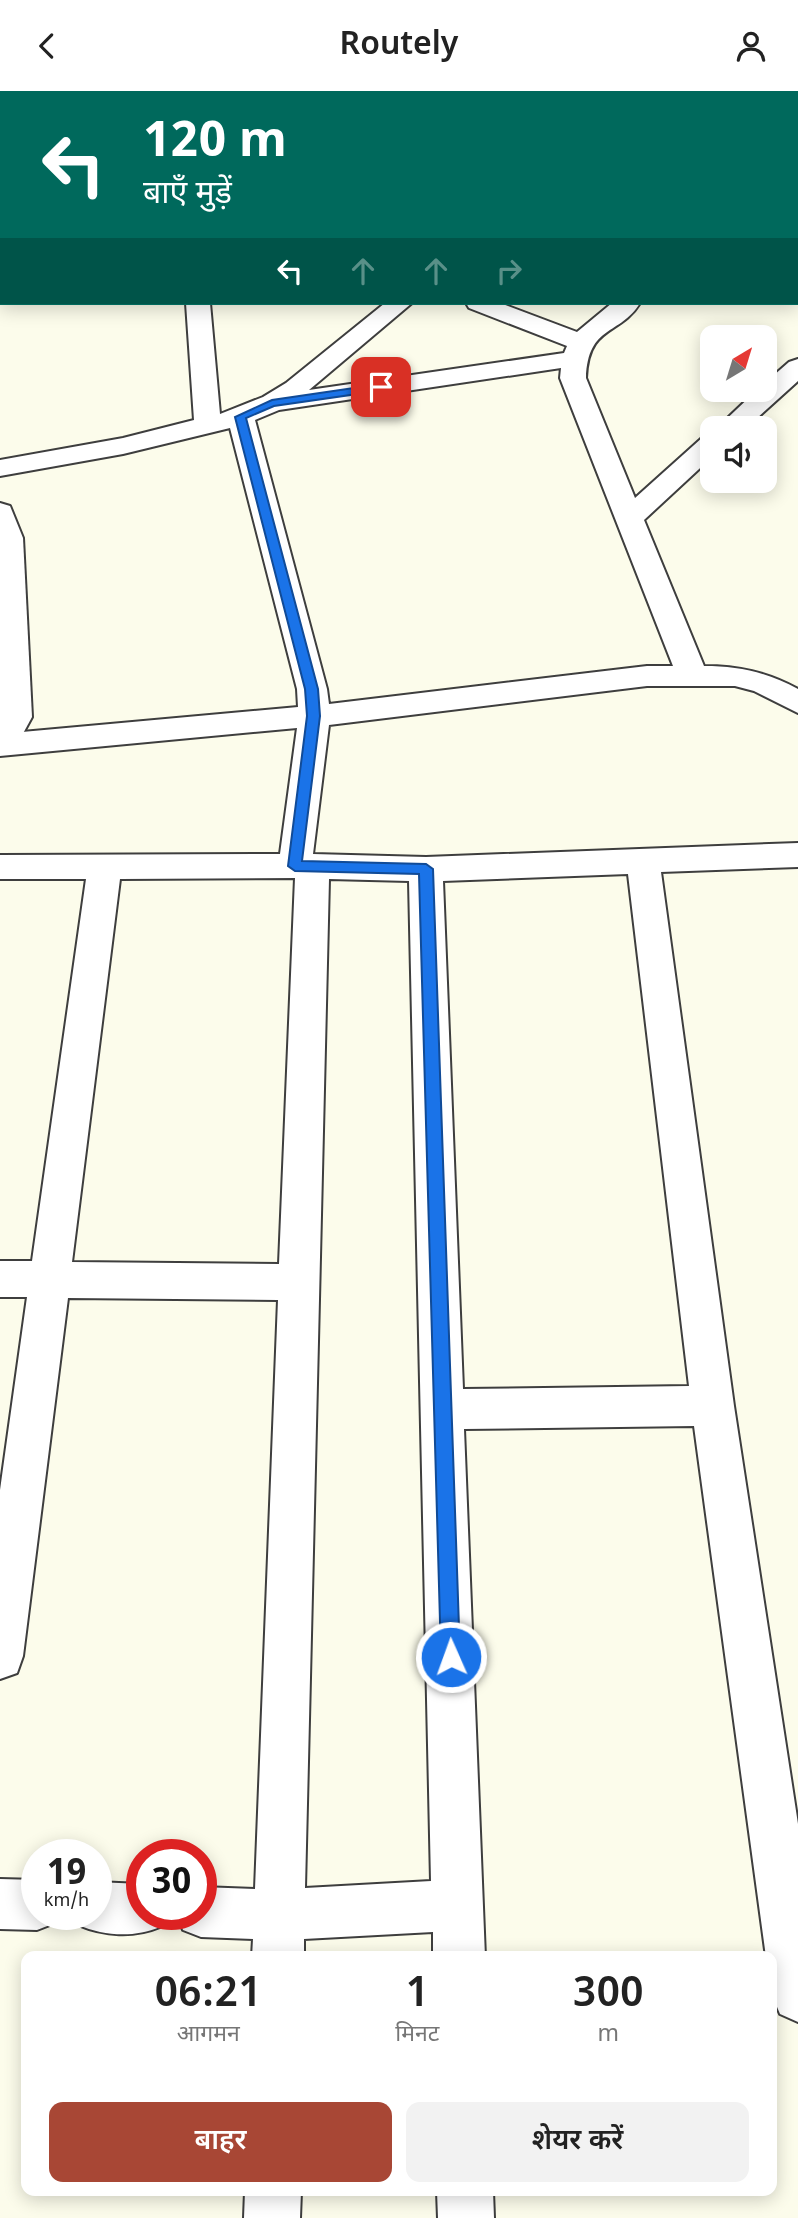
<!DOCTYPE html>
<html lang="hi">
<meta charset="utf-8">
<style>
body{margin:0;font-family:Georgia,"Noto Sans Devanagari",serif;background:#f2f2f2;color:#222;height:100vh;display:flex;flex-direction:column;font-size:26px;white-space:nowrap}
*{box-sizing:border-box;margin:0}
p{font-size:23px;color:#767676}
.icon{flex:none;width:38px;height:38px;fill:none;stroke:currentColor;stroke-width:2;stroke-linecap:round;stroke-linejoin:round}
.map{position:relative;flex:1;overflow:hidden}
.details{position:absolute;left:21px;top:1860px;width:756px;height:245px;display:flex;flex-direction:column;background:#fff;border-radius:14px;box-shadow:0 4px 18px #0003}
.details>*{flex:none}
.guide{position:absolute;left:0px;top:0px;width:798px;height:214px;box-shadow:0 4px 18px #0003;background:#00695c;color:#fff;overflow:hidden}
.needle{width:46px;rotate:38deg}
.fabs{position:absolute;left:700px;top:234px;display:grid;gap:14px}
.fabs a{display:grid;place-items:center;width:77px;height:77px;border-radius:14px;background:#fff;box-shadow:0 4px 18px #0003;font-size:35px}
.speed{position:absolute;left:21px;top:1748px;display:flex;gap:14px;font-size:35px;font-weight:700;text-align:center}
.speed>*{display:grid;place-content:center;width:91px;height:91px;border-radius:50%;background:#fff;box-shadow:0 4px 18px #0003;line-height:1}
.speed small{font-size:18px;font-weight:400}
.speed .limit{border:10px solid #d22;background:#fff;color:#111}
.pin{position:absolute;display:grid;place-items:center;width:60px;height:60px;color:#fff;margin:-30px;border-radius:14px;box-shadow:0 4px 10px #0006}
.me{position:absolute;width:77px;margin:-38px;rotate:358deg;stroke-linejoin:round;filter:drop-shadow(0 0 5px #0008)}
.turn{display:flex;align-items:center;gap:24px;height:147px;padding:0 28px;font-size:32px}
.turn .icon{width:91px;height:91px;stroke-width:2.5}
.turn b{display:block;font-size:49px;line-height:60px}
.lanes{display:flex;align-items:center;height:66px;padding:0 28px;background:#0003;justify-content:center;gap:35px;direction:ltr}
.lanes .off{opacity:.35}
.eta{display:flex;justify-content:space-evenly;align-items:center;height:119px;text-align:center}
.eta b{font-size:42px;font-weight:600;line-height:49px}
.primary-button{display:flex;gap:14px;margin-top:auto;padding:14px 28px}
.primary-button a{flex:1;height:80px;border-radius:14px;background:#a84735;color:#fff;font-size:28px;font-weight:600;line-height:80px;text-align:center}
.primary-button a+a{background:#f2f2f2;color:#222}
header{display:flex;justify-content:space-between;align-items:center;height:91px;padding:0 28px;background:#fff;font-size:32px;font-weight:600}
.map>svg:first-child{display:block}
.lines{fill:none;stroke-linecap:round;stroke-linejoin:round}
.minor-casing{stroke:#3e3e3e;stroke-width:4}
.tertiary-casing{stroke:#3e3e3e;stroke-width:4}
.minor{fill:#fff;fill-rule:evenodd}
.tertiary{fill:#fff;fill-rule:evenodd}
.route{fill:#1a73e8;stroke:#114b97;stroke-width:2}
</style>
<header><svg class="icon" aria-label="back" viewBox="0 0 24 24"><path d="M15 5l-7 7 7 7"/></svg>Routely<svg class="icon" aria-label="person" viewBox="0 0 24 24"><circle cx="12" cy="8" r="4"/><path d="M4 21q1-7 8-7t8 7"/></svg></header>
<div class="map">
<svg width="798" height="2127" viewBox="0 0 798 2127">
<rect width="100%" height="100%" fill="#fcfceb"/>
<g class="lines">
<defs>
<path id="minor" d="M 36,0 L 58,0 L 58,2 L 36,2 Z
M 160,0 L 182,0 L 182,2 L 160,2 Z
M 465,0 L 488,0 L 464,2 Z
M 670,0 L 693,0 L 669,2 Z
M 798,64 L 798,78 L 796,79 L 796,65 Z
M 0,167 L 2,167 L 2,181 L 0,181 Z
M 186,212 L 210,212 L 220,323 L 263,306 L 286,292 L 385,212 L 412,212 L 309,299 L 564,262 L 567,255 L 469,217 L 466,212 L 500,212 L 577,241 L 612,212 L 640,212 C 620,245 588,233 586,287 L 635,407 L 703,346 L 712,344 L 712,366 L 644,429 L 704,575 C 738,575 767,581 798,598 L 798,622 L 754,600 L 735,595 L 647,595 L 329,634 L 313,763 L 426,766 L 798,752 L 798,776 L 661,781 L 734,1315 L 798,1733 L 798,1931 L 780,1923 L 772,1904 L 772,1866 L 766,1866 L 694,1335 L 464,1338 L 485,1866 L 433,1866 L 433,1841 L 304,1848 L 304,1866 L 252,1866 L 253,1848 L 201,1846 L 183,1839 L 177,1824 L 201,1824 L 201,1796 L 255,1798 L 278,1209 L 68,1207 L 23,1565 L 17,1582 L 0,1588 L 0,1399 L 27,1206 L 0,1206 L 0,1170 L 32,1170 L 86,788 L 0,788 L 0,764 L 280,763 L 297,637 L 0,665 L 0,643 L 298,616 L 297,598 L 230,337 L 123,363 L 0,385 L 0,369 L 123,347 L 194,329 ZM 561,277 L 560,287 L 673,575 L 647,575 L 329,613 L 327,598 L 255,329 L 279,319 ZM 628,783 L 689,1295 L 463,1298 L 443,790 ZM 295,787 L 279,1173 L 72,1171 L 120,788 ZM 329,788 L 409,790 L 431,1790 L 305,1797 Z
M 798,268 L 798,290 L 745,338 L 716,338 L 757,299 L 765,299 L 765,292 L 789,271 Z
M 0,1788 L 37,1789 L 37,1824 L 58,1824 L 55,1832 L 37,1839 L 0,1838 Z
M 96,1791 L 142,1793 L 142,1824 L 165,1824 L 160,1836 C 134,1847 104,1845 78,1834 L 74,1824 L 96,1824 Z
M 245,2100 L 301,2100 L 300,2127 L 244,2127 Z
M 437,2100 L 493,2100 L 494,2127 L 438,2127 Z"/>
<path id="tertiary" d="M 0,412 L 10,415 L 23,447 L 32,626 L 20,648 L 0,657 Z"/>
</defs>
<use href="#minor" class="minor-casing"/>
<use href="#tertiary" class="tertiary-casing"/>
<use href="#minor" class="minor"/>
<use href="#tertiary" class="tertiary"/>
</g>
<path class="route" d="M 381,293 L 386,296 L 385,299 L 274,315 L 246,327 L 318,598 L 320,625 L 302,770 L 426,773 L 433,778 L 460,1566 L 458,1573 L 451,1576 L 444,1573 L 441,1566 L 419,783 L 295,780 L 288,775 L 307,625 L 305,598 L 235,326 L 272,309 Z"/>
</svg>
<div class="fabs">
<a><svg class="needle" viewBox="-14 -14 28 28"><path d="M0-13l5 13h-10z" fill="#e53935"/><path d="M0 13l5-13h-10z" fill="#767676"/></svg></a>
<a><svg class="icon" aria-label="sound" viewBox="0 0 24 24"><path d="M4 9h4l5-4v14l-5-4H4zM17 9q2 3 0 6"/></svg></a>
</div>
<div class="speed"><div>19<small>km/h</small></div><div class="limit">30</div></div>
<div class="pin" style="left:381px;top:296px;background:#d93025"><svg class="icon" aria-label="arrive" viewBox="0 0 24 24"><path d="M6 21V4h12l-3 4 3 4H6"/></svg></div>
<svg class="me" style="left:451px;top:1566px" viewBox="-20 -20 40 40"><circle r="17" fill="#1a73e8" stroke="#fff" stroke-width="3"/><path d="M0-11L8 9 0 5-8 9z" fill="#fff"/></svg>
<div class="guide">
<div class="turn"><svg class="icon" aria-label="left" viewBox="0 0 24 24"><path d="M17 20v-9H6M10 6l-5 5 5 5"/></svg><div><b>120 m</b>बाएँ मुड़ें</div></div>
<div class="lanes"><svg class="icon" aria-label="left" viewBox="0 0 24 24"><path d="M17 20v-9H6M10 6l-5 5 5 5"/></svg><svg class="icon off" aria-label="ahead" viewBox="0 0 24 24"><path d="M12 20V5M6 11l6-6 6 6"/></svg><svg class="icon off" aria-label="ahead" viewBox="0 0 24 24"><path d="M12 20V5M6 11l6-6 6 6"/></svg><svg class="icon off" aria-label="right" viewBox="0 0 24 24"><path d="M7 20v-9h11M14 6l5 5-5 5"/></svg></div>
</div>
<section class="details">
<div class="eta">
<div><b>06:21</b><p>आगमन</p></div>
<div><b>1</b><p>मिनट</p></div>
<div><b>300</b><p>m</p></div>
</div>
<div class="primary-button"><a>बाहर</a><a>शेयर करें</a></div>
</section>
</div>
